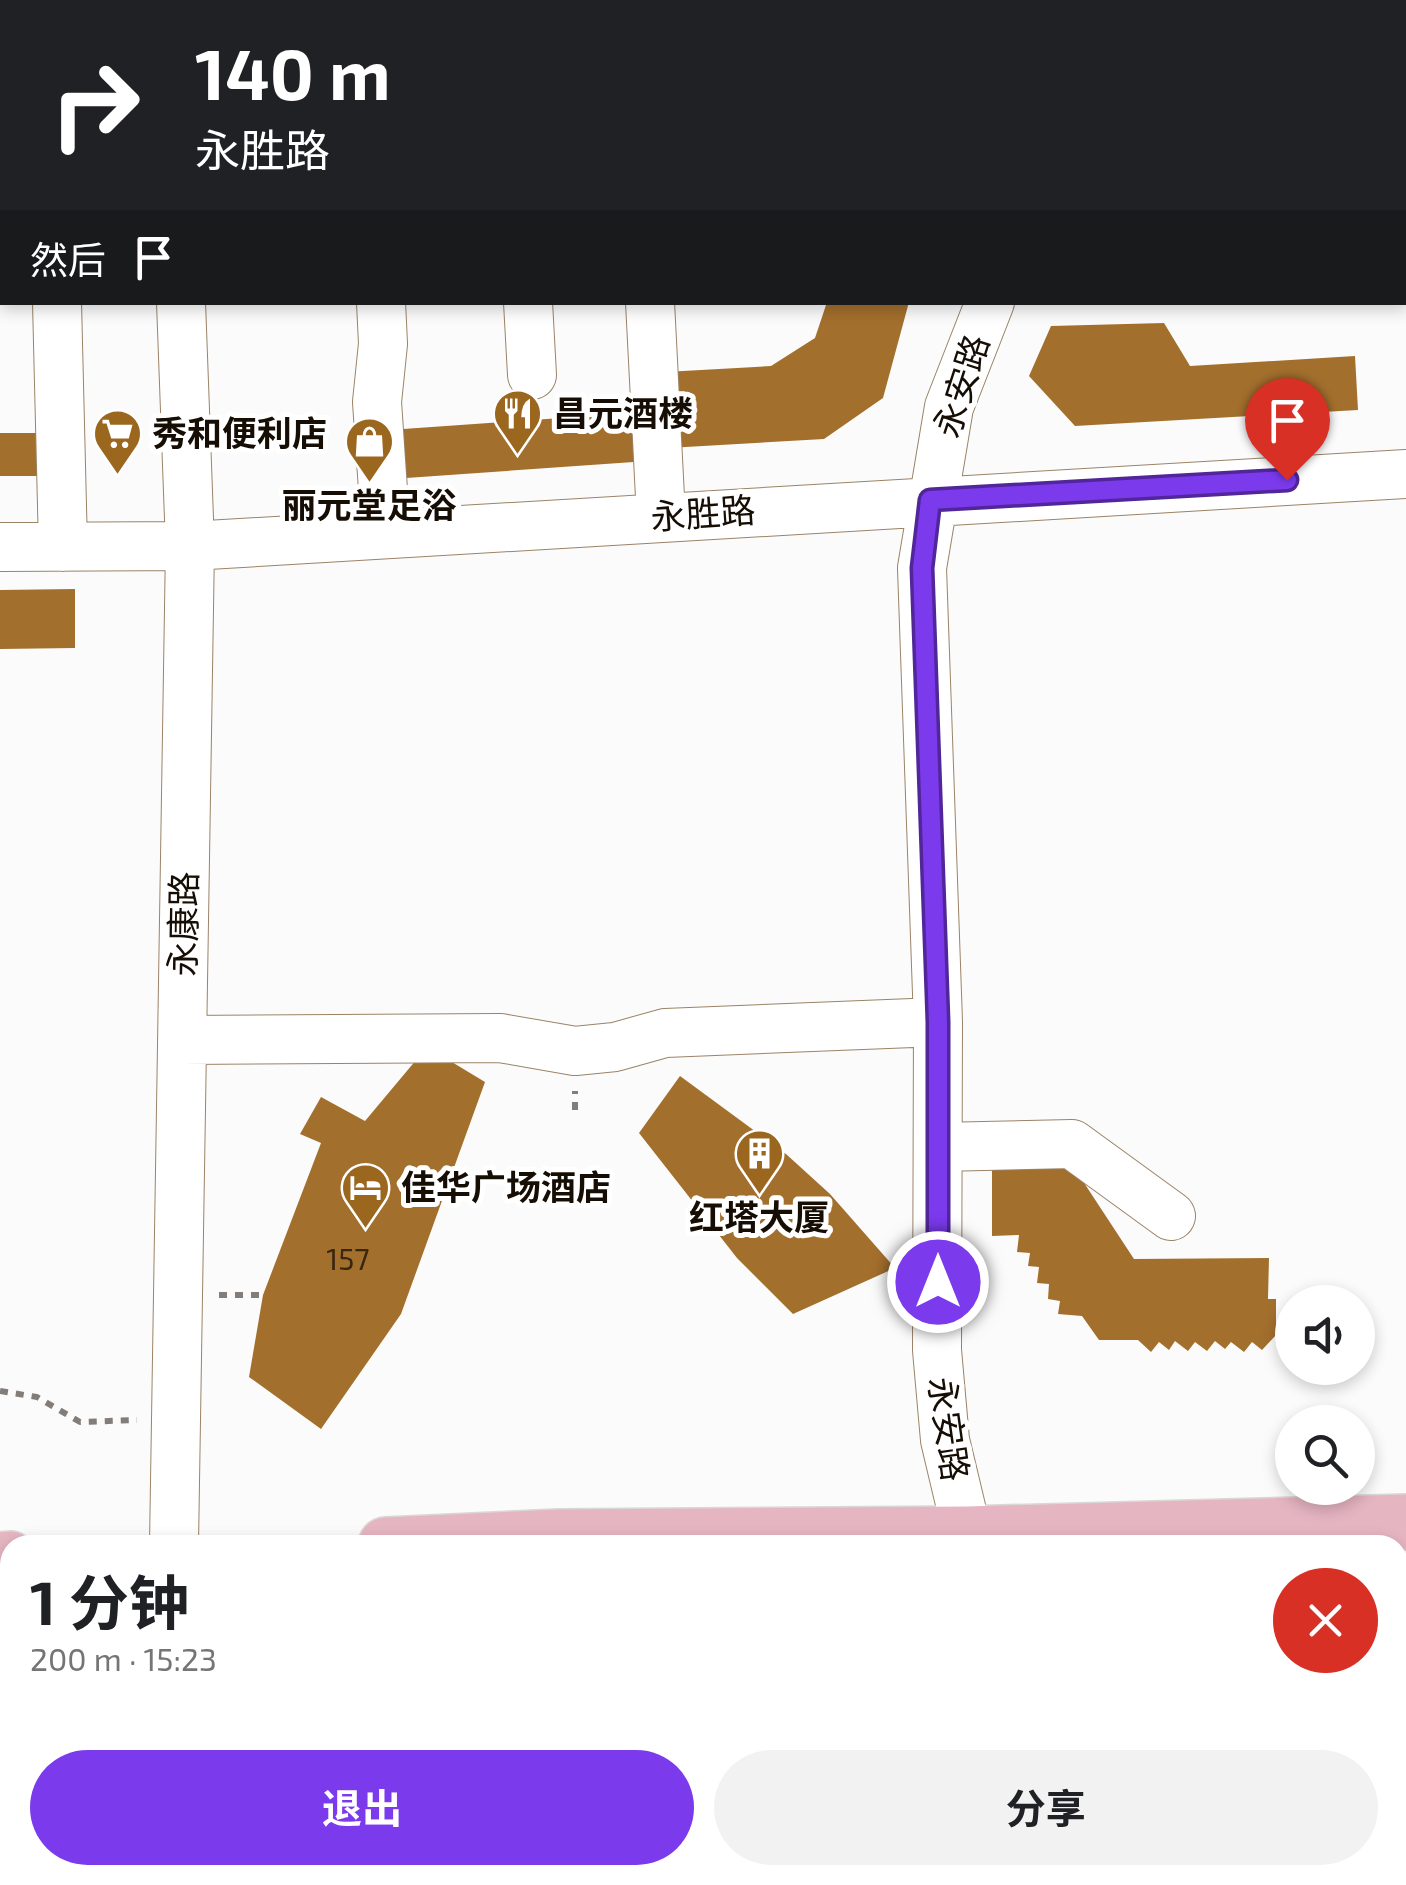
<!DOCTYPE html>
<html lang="zh">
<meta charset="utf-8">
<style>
body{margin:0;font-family:"Exo 2","Noto Sans SC",sans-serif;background:#f2f2f2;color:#202124;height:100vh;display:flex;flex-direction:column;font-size:38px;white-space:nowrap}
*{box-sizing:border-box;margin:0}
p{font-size:32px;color:#757577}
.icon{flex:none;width:55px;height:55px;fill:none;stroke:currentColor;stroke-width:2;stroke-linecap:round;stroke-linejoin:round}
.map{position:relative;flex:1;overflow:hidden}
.sheet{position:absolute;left:0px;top:1535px;width:1408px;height:350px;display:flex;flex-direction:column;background:#fff;border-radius:30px 30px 0 0;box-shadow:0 5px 15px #0003}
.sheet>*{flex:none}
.hud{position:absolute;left:0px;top:0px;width:1408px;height:305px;box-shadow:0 5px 15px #0003;background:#202124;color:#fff;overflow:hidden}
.tools{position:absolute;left:1275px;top:1285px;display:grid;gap:20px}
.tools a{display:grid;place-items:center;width:100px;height:100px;border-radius:50%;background:#fff;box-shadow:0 5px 15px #0003;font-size:50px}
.pin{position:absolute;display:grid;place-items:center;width:85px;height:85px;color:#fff;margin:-102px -42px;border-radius:50% 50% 50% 0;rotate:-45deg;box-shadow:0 0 10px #0007}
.pin .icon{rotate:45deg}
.me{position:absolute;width:110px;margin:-55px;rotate:0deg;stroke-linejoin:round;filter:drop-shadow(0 0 8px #0008)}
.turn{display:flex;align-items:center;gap:35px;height:210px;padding:0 30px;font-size:45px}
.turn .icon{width:130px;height:130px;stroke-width:2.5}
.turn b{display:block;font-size:70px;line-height:85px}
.then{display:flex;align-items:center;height:95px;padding:0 30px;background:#0003;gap:20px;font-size:38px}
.round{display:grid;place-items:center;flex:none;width:105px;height:105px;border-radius:52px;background:#f2f2f2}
.headline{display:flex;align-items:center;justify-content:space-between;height:170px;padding:0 30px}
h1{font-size:60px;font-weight:700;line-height:75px}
.button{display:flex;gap:20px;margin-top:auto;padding:20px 30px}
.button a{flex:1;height:115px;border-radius:60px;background:#7c3aed;color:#fff;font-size:40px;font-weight:700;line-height:115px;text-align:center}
.button a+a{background:#f2f2f2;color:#202124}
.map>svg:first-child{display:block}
.building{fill:#a36f2d}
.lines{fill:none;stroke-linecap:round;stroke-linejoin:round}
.minor-casing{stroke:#9b8367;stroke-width:50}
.major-casing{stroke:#dad8d7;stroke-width:58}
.path{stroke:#827d79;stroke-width:6;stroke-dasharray:8 8;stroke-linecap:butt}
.minor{stroke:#fff;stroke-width:48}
.major{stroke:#e6b5c2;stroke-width:55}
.route-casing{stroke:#51269a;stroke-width:25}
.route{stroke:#7c3aed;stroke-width:18}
.labels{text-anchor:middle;stroke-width:10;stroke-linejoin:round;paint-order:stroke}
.number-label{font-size:30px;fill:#39260e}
.street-label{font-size:35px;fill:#160d04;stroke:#fff}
.poi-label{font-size:35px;font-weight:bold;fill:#160d04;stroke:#fff;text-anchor:start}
</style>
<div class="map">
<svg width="1406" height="1885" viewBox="0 0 1406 1885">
<rect width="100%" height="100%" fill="#fbfbfb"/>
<path class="building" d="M 827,302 L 909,302 L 883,398 L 824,439 L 668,448 L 665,372 L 771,366 L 815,338 Z
M 1164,323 L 1190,366 L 1355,356 L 1358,410 L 1075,426 L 1029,376 L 1051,326 Z
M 645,412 L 648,461 L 392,479 L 389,430 Z
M 0,433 L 45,433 L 45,476 L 0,476 Z
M 75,589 L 75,648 L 0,649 L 0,590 Z
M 427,1047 L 485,1082 L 401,1314 L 321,1429 L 249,1377 L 263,1295 L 321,1143 L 300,1134 L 321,1097 L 365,1121 Z
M 680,1076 L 786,1154 L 830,1194 L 895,1268 L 793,1314 L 737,1258 L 639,1133 Z
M 1071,1163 L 1134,1259 L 1269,1258 L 1268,1299 L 1276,1299 L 1276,1335 L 1262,1350 L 1252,1342 L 1244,1352 L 1231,1342 L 1225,1349 L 1215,1341 L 1207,1351 L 1195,1342 L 1188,1351 L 1175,1341 L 1169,1350 L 1159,1342 L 1151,1352 L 1138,1340 L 1099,1340 L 1082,1316 L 1058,1314 L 1060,1301 L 1048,1299 L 1049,1284 L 1037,1283 L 1039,1267 L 1028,1266 L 1030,1253 L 1017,1252 L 1019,1235 L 992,1236 L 992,1164 Z
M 207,1875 L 287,1875 L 288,1885 L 207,1885 Z
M 736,1875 L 853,1875 L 863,1885 L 728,1885 Z"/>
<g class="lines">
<defs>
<path id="minor" d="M 170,0 L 170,2
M 257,0 L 265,2
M 1091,2 L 1092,0
M 57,302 L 63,547
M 381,302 L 383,344 L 377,402 L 386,533
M 528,302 L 532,375
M 650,302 L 661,517
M 0,547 L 190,546 L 1406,474
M 182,1040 L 500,1038 L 575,1051 L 615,1047 L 665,1033 L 938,1022
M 938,1147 L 1072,1144 L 1171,1216
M 174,1545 L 190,546 L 181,302
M 970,1545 L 945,1440 L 937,1350 L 938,1022 L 922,568 L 949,407 L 990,302
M 1051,1875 L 1054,1885
M 167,1885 L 167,1875"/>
<path id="major" d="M 386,1545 L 559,1537 L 967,1534 L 1406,1522
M 0,1560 L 10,1559
M 1398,1598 L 1406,1598
M 0,1624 L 10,1624"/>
</defs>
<use href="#minor" class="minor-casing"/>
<use href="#major" class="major-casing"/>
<path class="path" d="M 575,1110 L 575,1091
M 219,1295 L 263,1295
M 0,1391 L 37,1397 L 80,1422 L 137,1420"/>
<use href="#minor" class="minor"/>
<use href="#major" class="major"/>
</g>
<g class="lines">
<defs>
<path id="route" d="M 938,1282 L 938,1022 L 922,568 L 930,500 L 1287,480"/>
</defs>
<use href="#route" class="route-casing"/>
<use href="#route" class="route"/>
</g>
<defs>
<symbol id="restaurant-pin" viewBox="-11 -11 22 30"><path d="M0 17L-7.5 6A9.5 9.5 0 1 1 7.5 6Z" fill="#9b671e" stroke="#fff"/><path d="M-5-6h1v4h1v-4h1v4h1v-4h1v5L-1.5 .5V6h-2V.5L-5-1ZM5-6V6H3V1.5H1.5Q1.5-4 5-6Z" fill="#fff"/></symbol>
<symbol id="supermarket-pin" viewBox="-11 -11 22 30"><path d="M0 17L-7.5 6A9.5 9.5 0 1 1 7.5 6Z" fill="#9b671e" stroke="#fff"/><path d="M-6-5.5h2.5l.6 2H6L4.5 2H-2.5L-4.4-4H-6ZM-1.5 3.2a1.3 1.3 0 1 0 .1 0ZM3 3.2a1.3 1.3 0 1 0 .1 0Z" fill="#fff"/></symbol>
<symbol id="shop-pin" viewBox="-11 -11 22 30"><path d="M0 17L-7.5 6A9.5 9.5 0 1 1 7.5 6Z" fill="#9b671e" stroke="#fff"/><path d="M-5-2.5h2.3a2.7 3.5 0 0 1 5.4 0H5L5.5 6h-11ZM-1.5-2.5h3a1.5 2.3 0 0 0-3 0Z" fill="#fff"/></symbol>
<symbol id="building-pin" viewBox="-11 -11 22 30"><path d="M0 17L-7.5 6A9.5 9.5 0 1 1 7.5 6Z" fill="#9b671e" stroke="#fff"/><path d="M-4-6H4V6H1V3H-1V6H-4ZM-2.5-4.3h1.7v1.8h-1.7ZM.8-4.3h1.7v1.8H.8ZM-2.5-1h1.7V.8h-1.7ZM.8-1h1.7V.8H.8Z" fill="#fff"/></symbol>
<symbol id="hotel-pin" viewBox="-11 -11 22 30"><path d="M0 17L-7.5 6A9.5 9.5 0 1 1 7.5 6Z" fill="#9b671e" stroke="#fff"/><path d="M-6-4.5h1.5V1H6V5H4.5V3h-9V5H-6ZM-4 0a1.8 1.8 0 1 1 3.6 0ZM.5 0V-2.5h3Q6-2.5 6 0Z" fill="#fff"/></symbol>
</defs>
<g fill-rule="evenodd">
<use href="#restaurant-pin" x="490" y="386" width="55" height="75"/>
<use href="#supermarket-pin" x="90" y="406" width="55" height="75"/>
<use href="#shop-pin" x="342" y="414" width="55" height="75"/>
<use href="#building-pin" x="732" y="1126" width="55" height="75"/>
<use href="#hotel-pin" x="338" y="1160" width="55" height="75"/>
</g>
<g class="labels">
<g class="number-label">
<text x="348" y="1270">157</text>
</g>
<g class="street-label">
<text transform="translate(962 386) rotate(-72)" y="12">永安路</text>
<text transform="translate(703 514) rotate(-4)" y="12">永胜路</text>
<text transform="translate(184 924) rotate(-89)" y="12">永康路</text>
<text transform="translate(948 1429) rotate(82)" y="12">永安路</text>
</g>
<g class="poi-label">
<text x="553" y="426">昌元酒楼</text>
<text x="152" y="446">秀和便利店</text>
<text x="369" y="518" text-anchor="middle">丽元堂足浴</text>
<text x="401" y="1200">佳华广场酒店</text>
<text x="759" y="1230" text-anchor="middle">红塔大厦</text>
</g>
</g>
</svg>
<div class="tools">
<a><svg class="icon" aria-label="sound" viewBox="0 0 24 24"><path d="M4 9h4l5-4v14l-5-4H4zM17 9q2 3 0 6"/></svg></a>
<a><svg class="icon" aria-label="search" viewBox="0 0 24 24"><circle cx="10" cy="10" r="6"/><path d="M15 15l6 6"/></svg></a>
</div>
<div class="pin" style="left:1287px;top:480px;background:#d93025"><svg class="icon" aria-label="arrive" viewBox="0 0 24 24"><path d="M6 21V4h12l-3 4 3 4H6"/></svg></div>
<svg class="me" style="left:938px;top:1282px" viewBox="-20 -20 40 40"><circle r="17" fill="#7c3aed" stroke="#fff" stroke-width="3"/><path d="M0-11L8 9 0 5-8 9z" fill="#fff"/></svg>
<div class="hud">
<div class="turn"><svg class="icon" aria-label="right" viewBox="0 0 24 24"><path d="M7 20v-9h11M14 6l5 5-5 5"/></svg><div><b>140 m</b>永胜路</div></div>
<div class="then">然后<svg class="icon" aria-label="arrive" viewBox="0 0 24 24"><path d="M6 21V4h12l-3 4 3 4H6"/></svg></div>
</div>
<section class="sheet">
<div class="headline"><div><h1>1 分钟</h1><p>200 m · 15:23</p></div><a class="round" style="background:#d93025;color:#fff"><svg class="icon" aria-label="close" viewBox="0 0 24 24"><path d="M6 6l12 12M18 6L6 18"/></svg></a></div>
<div class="button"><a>退出</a><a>分享</a></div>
</section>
</div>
